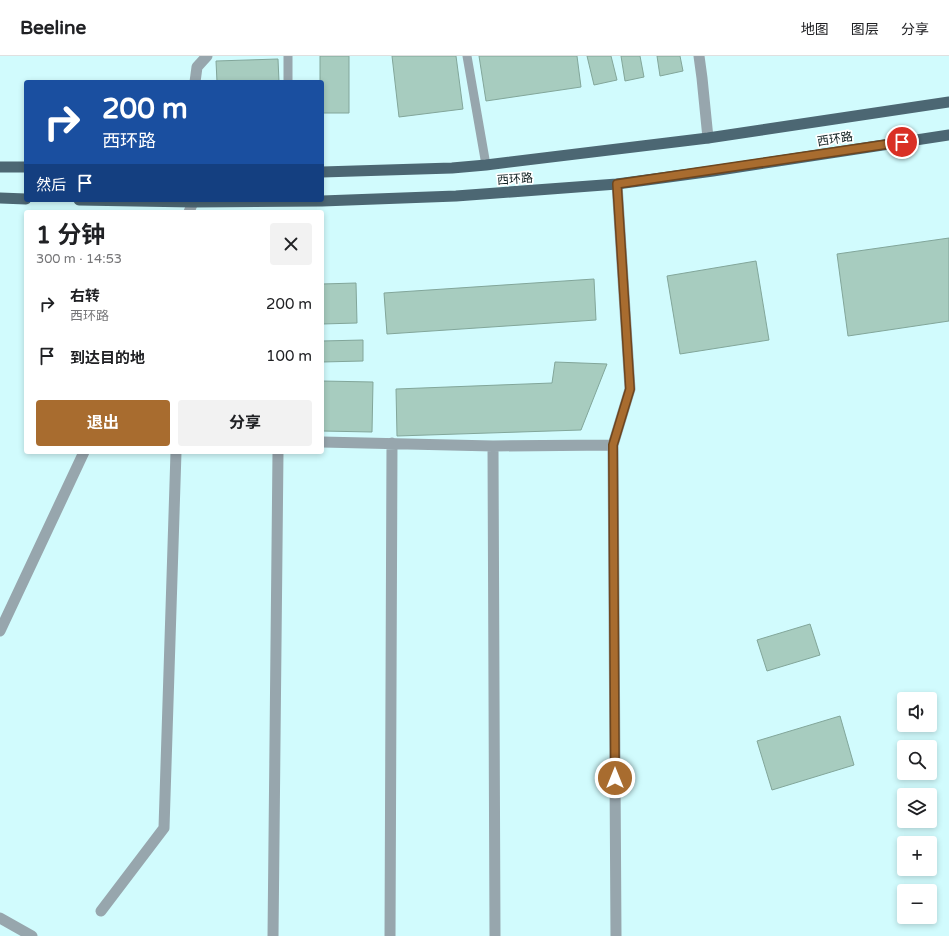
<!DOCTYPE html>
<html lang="zh">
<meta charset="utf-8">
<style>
body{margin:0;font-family:"Varela Round","Noto Sans SC",sans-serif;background:#f2f2f2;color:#202124;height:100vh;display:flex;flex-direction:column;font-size:15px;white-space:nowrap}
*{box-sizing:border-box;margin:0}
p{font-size:13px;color:#757577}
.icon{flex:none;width:22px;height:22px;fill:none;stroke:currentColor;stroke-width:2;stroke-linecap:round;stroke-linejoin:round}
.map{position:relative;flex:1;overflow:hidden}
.sheet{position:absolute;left:24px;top:154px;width:300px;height:244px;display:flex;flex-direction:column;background:#fff;border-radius:4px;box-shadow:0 2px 6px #0003}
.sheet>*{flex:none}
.banner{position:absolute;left:24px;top:24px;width:300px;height:122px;border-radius:4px;box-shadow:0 2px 6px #0003;background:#1a4fa0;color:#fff;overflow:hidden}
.controls{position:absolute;left:897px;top:636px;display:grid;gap:8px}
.controls a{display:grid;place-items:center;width:40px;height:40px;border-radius:4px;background:#fff;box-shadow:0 2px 6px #0003;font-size:20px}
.pin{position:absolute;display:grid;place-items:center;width:34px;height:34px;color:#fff;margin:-17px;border:2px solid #fff;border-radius:50%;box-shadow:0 1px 4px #0007}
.me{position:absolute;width:44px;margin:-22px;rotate:0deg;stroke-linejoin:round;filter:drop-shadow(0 0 3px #0008)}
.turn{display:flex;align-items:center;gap:14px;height:84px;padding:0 12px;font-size:18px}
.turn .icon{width:52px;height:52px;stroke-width:2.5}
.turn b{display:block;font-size:28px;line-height:34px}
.then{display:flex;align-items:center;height:38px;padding:0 12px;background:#0003;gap:8px;font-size:15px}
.round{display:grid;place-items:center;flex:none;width:42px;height:42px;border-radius:4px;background:#f2f2f2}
.summary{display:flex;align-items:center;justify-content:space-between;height:68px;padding:0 12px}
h1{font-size:24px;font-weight:700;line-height:30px}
.action{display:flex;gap:8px;margin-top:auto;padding:8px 12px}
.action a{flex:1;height:46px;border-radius:4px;background:#a86c2f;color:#fff;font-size:16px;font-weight:700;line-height:46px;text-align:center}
.action a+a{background:#f2f2f2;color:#202124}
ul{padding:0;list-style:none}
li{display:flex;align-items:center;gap:12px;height:52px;padding:0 12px}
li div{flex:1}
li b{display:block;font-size:15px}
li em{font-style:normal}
header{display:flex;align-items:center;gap:24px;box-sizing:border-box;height:56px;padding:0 20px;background:#fff;border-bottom:1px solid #e0e0e0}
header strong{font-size:19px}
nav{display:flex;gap:22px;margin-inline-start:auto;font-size:14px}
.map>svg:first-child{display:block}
.building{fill:#a7ccbf;stroke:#82a69a}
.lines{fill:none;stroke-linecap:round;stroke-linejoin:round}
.service{stroke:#97a6ad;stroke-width:9}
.minor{stroke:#97a6ad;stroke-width:11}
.primary{stroke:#4c6773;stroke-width:11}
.route-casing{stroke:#6d461f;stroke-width:10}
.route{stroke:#a86c2f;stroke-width:7}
.labels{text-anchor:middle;stroke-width:3.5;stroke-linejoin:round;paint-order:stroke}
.street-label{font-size:12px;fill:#0e1e1f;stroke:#fff}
</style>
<header>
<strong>Beeline</strong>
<nav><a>地图</a><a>图层</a><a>分享</a></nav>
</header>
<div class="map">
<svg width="949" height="880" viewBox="0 0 949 880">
<rect width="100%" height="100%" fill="#d1fbfd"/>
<path class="building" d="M 320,0 L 349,0 L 349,57 L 322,57 L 322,26 L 320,26 Z
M 392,0 L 456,0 L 463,53 L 399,61 Z
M 479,0 L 577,0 L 581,31 L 486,45 Z
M 587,0 L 611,0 L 617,24 L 594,29 Z
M 621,0 L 640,0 L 644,21 L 625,25 Z
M 657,0 L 680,0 L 683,15 L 660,20 Z
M 278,3 L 279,26 L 217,26 L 216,5 Z
M 949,182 L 949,265 L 848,280 L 837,198 Z
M 756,205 L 769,284 L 680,298 L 667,220 Z
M 594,223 L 596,264 L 387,278 L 384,237 Z
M 356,227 L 357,267 L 322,268 L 322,228 Z
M 363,284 L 363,305 L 322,306 L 322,285 Z
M 555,306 L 607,308 L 581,374 L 397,380 L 396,333 L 552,327 Z
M 322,325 L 373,326 L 372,376 L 322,375 Z
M 810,568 L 820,599 L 767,615 L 757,584 Z
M 840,660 L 854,709 L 772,734 L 757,685 Z"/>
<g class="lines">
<path class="service" d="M 288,0 L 288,26
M 467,0 L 486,109"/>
<path class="minor" d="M 699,0 L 702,22 L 708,82
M 195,26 L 197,11 L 207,0
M 189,156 L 193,146
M 322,386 L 493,390 L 613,389 L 630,333 L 617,128
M 613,389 L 616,880
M 493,390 L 495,880
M 0,575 L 84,396
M 101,855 L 164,772 L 176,396
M 0,862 L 32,880
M 273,880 L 278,396
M 390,880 L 392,387"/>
<path class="primary" d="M 0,111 L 26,111
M 322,116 L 452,112 L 486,109 L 708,82 L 949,46
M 0,142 L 26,143
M 79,144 L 193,146 L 322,145 L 456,140 L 617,128 L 713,115 L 949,79"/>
</g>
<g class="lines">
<defs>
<path id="route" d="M 615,722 L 613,389 L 630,333 L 617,128 L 902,86"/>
</defs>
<use href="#route" class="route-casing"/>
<use href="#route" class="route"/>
</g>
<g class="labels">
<g class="street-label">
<text transform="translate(835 83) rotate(-9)" y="4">西环路</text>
<text transform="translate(515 123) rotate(-4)" y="4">西环路</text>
</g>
</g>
</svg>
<div class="controls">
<a><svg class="icon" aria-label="sound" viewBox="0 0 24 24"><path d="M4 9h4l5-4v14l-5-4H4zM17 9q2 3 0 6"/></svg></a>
<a><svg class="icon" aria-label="search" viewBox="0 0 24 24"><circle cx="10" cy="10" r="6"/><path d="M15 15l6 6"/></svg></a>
<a><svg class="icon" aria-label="layers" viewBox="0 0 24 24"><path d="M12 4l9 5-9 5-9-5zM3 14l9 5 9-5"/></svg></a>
<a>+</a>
<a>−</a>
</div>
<div class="pin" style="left:902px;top:86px;background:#d93025"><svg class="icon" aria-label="arrive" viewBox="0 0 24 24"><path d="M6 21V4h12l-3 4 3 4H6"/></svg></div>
<svg class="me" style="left:615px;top:722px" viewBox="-20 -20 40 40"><circle r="17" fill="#a86c2f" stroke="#fff" stroke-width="3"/><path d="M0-11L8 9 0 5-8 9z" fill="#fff"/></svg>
<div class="banner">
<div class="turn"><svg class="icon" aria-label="right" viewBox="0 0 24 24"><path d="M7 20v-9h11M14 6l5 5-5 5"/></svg><div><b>200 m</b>西环路</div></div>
<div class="then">然后<svg class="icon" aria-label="arrive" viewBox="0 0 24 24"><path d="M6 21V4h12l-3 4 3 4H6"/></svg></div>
</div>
<section class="sheet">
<div class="summary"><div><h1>1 分钟</h1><p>300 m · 14:53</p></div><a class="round"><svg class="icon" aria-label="close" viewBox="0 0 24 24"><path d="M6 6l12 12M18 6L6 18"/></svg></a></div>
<ul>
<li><svg class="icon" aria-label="right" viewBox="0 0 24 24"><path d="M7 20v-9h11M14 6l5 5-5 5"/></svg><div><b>右转</b><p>西环路</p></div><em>200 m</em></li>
<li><svg class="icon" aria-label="arrive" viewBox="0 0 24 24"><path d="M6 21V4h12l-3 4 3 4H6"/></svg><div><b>到达目的地</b></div><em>100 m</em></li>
</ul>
<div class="action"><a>退出</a><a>分享</a></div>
</section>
</div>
